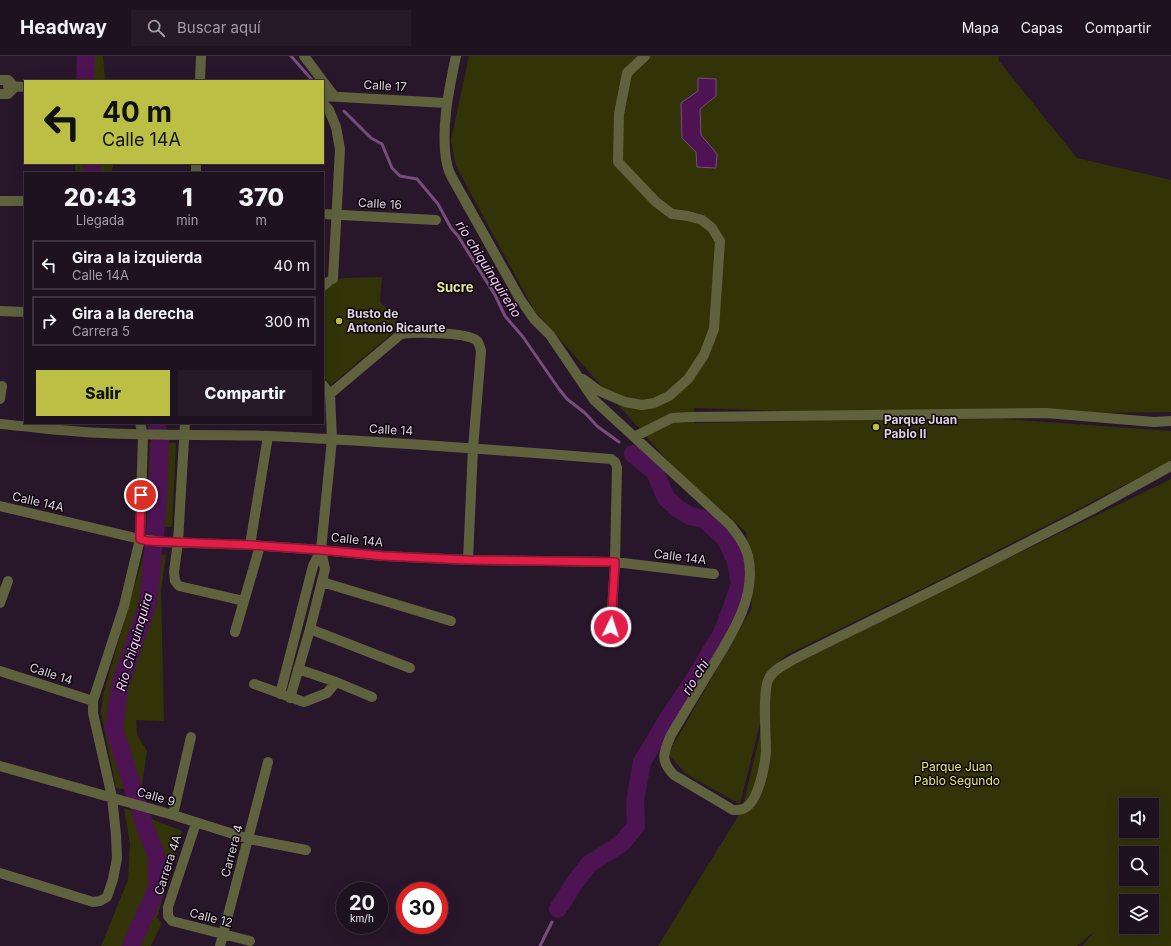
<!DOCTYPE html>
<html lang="es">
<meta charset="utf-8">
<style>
body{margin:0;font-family:Inter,sans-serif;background:#261a29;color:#f1f3f6;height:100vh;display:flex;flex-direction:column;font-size:15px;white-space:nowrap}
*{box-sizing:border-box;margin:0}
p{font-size:13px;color:#a19da5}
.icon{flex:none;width:22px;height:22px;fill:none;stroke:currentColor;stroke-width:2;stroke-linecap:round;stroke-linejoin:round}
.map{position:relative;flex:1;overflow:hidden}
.details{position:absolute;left:24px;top:116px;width:300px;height:252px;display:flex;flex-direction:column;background:#1e1120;border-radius:0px;box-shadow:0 4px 16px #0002,0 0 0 1px #3c313e}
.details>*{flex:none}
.hud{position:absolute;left:24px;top:24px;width:300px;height:84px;border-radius:0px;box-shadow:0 4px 16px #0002,0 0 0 1px #3c313e;background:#bbc045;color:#111;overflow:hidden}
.buttons{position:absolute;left:1119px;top:742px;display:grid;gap:8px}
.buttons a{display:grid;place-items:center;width:40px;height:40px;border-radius:0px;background:#1e1120;box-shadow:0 4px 16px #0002,0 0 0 1px #3c313e;font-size:20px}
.speed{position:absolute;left:336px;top:826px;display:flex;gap:8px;font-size:20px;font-weight:700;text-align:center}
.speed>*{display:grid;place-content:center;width:52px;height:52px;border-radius:50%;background:#1e1120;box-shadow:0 4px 16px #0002,0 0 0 1px #3c313e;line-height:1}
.speed small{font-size:10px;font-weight:400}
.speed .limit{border:6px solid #d22;background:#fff;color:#111}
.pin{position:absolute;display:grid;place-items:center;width:34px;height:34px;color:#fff;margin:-17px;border:2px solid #fff;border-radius:50%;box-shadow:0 1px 4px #0007}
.me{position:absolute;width:44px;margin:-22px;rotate:4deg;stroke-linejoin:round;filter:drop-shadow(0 0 3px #0008)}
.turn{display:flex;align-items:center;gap:14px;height:84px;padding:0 12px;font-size:18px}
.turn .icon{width:52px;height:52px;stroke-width:2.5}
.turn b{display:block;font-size:28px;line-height:34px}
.eta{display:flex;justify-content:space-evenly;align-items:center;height:68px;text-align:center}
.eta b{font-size:24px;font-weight:800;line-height:28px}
.button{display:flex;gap:8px;margin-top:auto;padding:8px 12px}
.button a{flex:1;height:46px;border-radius:0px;background:#bbc045;color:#111;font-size:16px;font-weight:800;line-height:46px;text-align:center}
.button a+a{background:#261a29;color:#f1f3f6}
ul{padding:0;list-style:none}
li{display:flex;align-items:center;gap:12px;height:50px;margin:0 8px 6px;padding:0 4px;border:2px solid #3c313e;border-radius:0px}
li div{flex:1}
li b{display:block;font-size:15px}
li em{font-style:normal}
header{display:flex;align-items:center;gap:24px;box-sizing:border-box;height:56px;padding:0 20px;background:#1e1120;border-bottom:1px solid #3c313e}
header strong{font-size:19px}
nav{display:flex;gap:22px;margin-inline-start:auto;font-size:14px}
.search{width:280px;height:36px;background:#261a29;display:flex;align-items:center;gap:10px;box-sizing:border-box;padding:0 14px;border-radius:0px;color:#a19da5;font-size:15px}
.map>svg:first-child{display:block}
.green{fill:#323408;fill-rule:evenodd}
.water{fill:#4d1353;stroke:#784c7d}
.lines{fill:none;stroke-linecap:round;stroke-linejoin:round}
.stream{stroke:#784c7d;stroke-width:3}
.river{stroke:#4d1353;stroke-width:18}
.minor{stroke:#60623e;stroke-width:10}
.route-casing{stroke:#92132f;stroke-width:10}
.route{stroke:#e11d48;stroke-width:7}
.poi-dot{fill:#bbc045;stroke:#0d060e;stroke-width:1.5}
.labels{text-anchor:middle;stroke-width:3;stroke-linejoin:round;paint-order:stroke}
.street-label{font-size:12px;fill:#ddd1de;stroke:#0d060e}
.poi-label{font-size:12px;font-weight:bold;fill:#ddd1de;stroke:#0d060e;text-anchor:start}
.park-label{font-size:12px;fill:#e7ed6e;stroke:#0d060e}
.water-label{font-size:13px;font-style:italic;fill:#f8c7fd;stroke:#0d060e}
.neighbourhood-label{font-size:13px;font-weight:bold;fill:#e1e798;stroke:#0d060e}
</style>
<header>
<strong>Headway</strong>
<div class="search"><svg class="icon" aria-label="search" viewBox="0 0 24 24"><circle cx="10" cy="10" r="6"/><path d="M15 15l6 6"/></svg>Buscar aquí</div>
<nav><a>Mapa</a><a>Capas</a><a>Compartir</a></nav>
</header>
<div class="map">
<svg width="1171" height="890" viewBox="0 0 1171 890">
<rect width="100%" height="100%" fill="#28172a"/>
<path class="green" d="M 77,0 L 103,0 L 105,24 L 79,21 Z
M 469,0 L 998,0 L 999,5 L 1077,102 L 1171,124 L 1171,356 L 912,359 L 694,352 L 695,367 L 853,364 L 1004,363 L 1171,375 L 1171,405 L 944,522 L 786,599 L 763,621 L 762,659 L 740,748 L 686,718 L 668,698 L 752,552 L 746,476 L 676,414 L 534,254 L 456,110 L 451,84 Z
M 75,107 L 114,107 L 111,117 L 75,117 Z
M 382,221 L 380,246 L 396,263 L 396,274 L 331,329 L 323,320 L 323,237 L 337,224 L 343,222 Z
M 150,386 L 176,387 L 172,471 L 147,470 Z
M 1171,423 L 1171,890 L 1082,890 L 1095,875 L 1077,890 L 658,890 L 742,754 L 775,616 ZM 1126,749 L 1152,749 L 1152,775 L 1126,775 ZM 1126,797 L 1152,797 L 1152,823 L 1126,823 ZM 1126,845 L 1152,845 L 1152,871 L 1126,871 Z
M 145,494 L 166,499 L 161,534 L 164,665 L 136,664 L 137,679 L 147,695 L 141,736 L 116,732 L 101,657 L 103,639 Z
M 124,752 L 182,775 L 157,862 L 162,867 L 151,890 L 101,890 L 128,824 L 130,788 Z"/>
<path class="water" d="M 698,22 L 716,23 L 716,40 L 700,53 L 701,79 L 717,98 L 716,112 L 697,111 L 696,96 L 682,82 L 681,47 L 698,35 Z"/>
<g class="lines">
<path class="stream" d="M 291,0 L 313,25
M 344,55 L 371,82 L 382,88 L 392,112 L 400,120 L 417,123 L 438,148 L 451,172 L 458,180 L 495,239 L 505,260 L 523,281 L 559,333 L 567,343 L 585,357 L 597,370 L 619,386
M 540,890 L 552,866"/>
<path class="river" d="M 85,25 L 86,0
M 91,107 L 93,117
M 558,853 L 576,825 L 589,808 L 622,787 L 636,770 L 635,745 L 642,706 L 669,661 L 692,627 L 721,579 L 731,554 L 740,528 L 736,506 L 726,483 L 704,463 L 690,460 L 677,452 L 666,442 L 655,416 L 633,398
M 131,890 L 157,832 L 157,801 L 147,776 L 114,672 L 120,629 L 148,547 L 158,448 L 160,383 L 156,367"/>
<path class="minor" d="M 304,0 L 334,40
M 456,0 C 449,33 440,75 447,108 C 448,114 451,120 454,125 L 520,243 L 534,263 L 550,279 L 594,344 L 730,469 C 737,478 745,488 748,500 C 758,543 728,584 707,619 C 695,639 683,659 671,679 C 664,696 659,704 674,719 L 733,754 C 736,754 740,754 743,753 C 758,748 765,710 766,695 C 766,678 762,635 769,622 C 774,613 786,608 794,603 L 950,526 L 1093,453 L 1171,410
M 0,24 L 8,24 L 15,31 L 8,38 L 0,38
M 200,25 L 201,0
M 8,30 L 25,31
M 323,40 L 446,47
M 323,47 L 329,54 L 336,71 L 340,93 L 333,223
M 196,117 L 196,107
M 0,145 L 25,145
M 323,158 L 436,164
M 323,230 L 328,226
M 0,255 L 25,256
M 583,323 L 599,335 L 625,346 L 642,349 L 654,347 L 669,340 L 688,323 L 704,299 L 714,273 L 720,185 L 712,172 L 702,164 L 688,160 L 672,158 L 656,146 L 618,106 L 619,58 L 627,17 L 645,0
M 330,338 L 401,278 C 414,276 465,276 476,284 C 479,286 480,291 481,295 L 473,392 L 468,504
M 0,343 L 2,330
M 185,367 L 178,486 L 174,516 L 175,525 L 179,530 L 244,545
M 0,368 C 35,371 69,376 104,377 C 160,380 215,378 270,380 C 384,385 497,394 611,403 L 615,406 L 617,411 L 615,506 L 611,571
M 634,381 L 672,362 L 690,361 L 1046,357 L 1154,366 L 1171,365
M 0,450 L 140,483 L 162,486 L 250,489 L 321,494 L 383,500 L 468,504 L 615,506 L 714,518
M 250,489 L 268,380
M 322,526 L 451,565
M 0,547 L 8,525
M 310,573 L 410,612
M 235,576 L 260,490
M 298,613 L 336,626 L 372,641
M 0,615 L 93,645
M 254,628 L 304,646 L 327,637 L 336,626
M 280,638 L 313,510 L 321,494 L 332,383 L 330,338 L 323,329
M 290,642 L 310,573 L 325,513 L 321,494
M 0,710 L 173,759 L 249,783 L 306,794
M 173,759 L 191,681
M 196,767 L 168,851 L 168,860 L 172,865 L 250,885
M 0,817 L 93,846 L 100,845 L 107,841 L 113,823 L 117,802 L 116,779 L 112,741 L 93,657 L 93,645 L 124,550 L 140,483 L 143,379 L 140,367
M 220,890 L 268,706"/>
</g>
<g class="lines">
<defs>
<path id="route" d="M 141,439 L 140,483 L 147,485 L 250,489 L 321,494 L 384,500 L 468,504 L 615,506 L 611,571"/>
</defs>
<use href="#route" class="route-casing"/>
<use href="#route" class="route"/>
</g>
<g class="poi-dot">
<circle cx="339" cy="265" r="4"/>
<circle cx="876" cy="371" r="4"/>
</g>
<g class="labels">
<g class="street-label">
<text transform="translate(385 30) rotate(3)" y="4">Calle 17</text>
<text transform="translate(380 148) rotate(3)" y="4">Calle 16</text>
<text transform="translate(391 374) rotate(3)" y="4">Calle 14</text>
<text transform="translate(38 446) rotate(13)" y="4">Calle 14A</text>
<text transform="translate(357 484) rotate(6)" y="4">Calle 14A</text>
<text transform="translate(680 501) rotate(7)" y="4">Calle 14A</text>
<text transform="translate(51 618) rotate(18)" y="4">Calle 14</text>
<text transform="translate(156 741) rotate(16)" y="4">Calle 9</text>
<text transform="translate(232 795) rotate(-75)" y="4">Carrera 4</text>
<text transform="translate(168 809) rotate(-72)" y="4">Carrera 4A</text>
<text transform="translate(211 862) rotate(14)" y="4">Calle 12</text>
</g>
<g class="poi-label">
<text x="347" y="262">Busto de<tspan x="347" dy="14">Antonio Ricaurte</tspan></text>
<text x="884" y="368">Parque Juan<tspan x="884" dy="14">Pablo II</tspan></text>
</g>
<g class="park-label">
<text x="957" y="715">Parque Juan<tspan x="957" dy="14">Pablo Segundo</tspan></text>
</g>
<g class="water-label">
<text transform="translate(489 213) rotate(58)" y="5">rio chiquinquireño</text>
<text transform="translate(134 586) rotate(-74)" y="5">Río Chiquinquira</text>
<text transform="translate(695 621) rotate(-58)" y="5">rio chi</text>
</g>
<g class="neighbourhood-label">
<text x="455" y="236">Sucre</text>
</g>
</g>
</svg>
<div class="buttons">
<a><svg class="icon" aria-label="sound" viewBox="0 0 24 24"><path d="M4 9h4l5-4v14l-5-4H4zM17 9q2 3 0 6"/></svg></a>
<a><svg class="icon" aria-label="search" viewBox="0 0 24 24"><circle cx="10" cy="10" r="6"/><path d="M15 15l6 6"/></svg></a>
<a><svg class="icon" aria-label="layers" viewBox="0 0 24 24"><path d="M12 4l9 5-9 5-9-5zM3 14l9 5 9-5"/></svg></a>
</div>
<div class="speed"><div>20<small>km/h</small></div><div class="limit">30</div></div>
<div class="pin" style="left:141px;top:439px;background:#d93025"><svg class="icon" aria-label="arrive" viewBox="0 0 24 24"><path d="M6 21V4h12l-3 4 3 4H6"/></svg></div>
<svg class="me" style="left:611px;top:571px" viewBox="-20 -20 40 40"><circle r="17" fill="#e11d48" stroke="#fff" stroke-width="3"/><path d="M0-11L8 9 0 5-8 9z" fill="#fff"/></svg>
<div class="hud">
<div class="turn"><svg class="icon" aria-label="left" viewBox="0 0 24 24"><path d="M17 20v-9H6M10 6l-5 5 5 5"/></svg><div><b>40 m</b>Calle 14A</div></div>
</div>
<section class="details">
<div class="eta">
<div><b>20:43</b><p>Llegada</p></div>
<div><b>1</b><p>min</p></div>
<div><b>370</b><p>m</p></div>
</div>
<ul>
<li><svg class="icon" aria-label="left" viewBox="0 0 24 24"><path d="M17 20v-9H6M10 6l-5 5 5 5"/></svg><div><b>Gira a la izquierda</b><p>Calle 14A</p></div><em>40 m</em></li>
<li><svg class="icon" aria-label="right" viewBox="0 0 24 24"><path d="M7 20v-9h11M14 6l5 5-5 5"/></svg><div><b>Gira a la derecha</b><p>Carrera 5</p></div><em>300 m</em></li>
</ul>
<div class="button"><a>Salir</a><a>Compartir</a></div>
</section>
</div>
